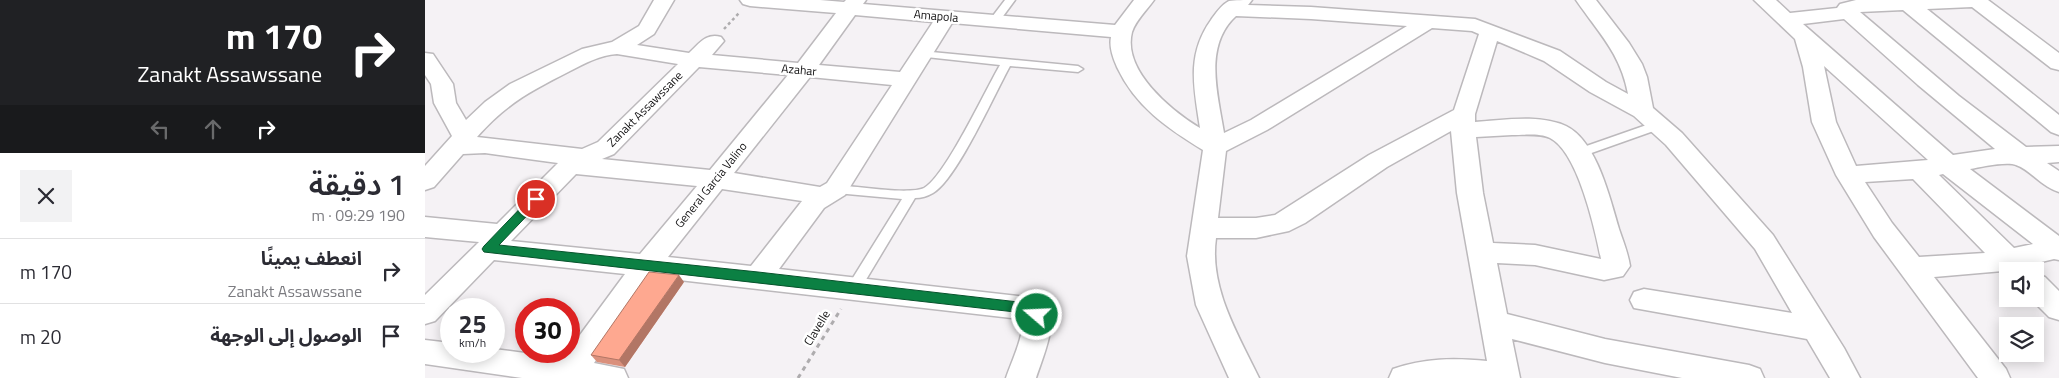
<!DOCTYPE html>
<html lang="ar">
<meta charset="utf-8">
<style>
body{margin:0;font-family:"Titillium Web","Noto Sans Arabic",sans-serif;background:#f2f2f3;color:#2b2b33;direction:rtl;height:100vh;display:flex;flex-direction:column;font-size:19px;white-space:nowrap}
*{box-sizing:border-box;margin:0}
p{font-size:16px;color:#7c7c81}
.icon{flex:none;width:28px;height:28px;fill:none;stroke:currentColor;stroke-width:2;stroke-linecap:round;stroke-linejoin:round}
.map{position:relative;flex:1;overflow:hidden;direction:ltr}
.drawer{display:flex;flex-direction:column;background:#fff;width:425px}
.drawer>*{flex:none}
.guide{background:#202124;color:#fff;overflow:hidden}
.controls{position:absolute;left:1574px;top:262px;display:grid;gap:10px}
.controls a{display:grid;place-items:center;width:45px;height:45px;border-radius:0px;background:#fff;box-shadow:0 2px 12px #0003;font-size:25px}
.speed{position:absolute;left:15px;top:298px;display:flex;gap:10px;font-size:25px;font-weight:700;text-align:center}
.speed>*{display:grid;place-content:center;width:65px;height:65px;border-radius:50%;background:#fff;box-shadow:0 2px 12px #0003;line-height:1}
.speed small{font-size:12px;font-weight:400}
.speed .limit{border:8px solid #d22;background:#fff;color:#111}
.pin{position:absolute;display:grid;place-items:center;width:42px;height:42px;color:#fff;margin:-21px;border:2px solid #fff;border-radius:50%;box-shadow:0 1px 5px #0007}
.me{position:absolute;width:55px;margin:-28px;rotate:289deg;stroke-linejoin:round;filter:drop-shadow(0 0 4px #0008)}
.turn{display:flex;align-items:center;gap:18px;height:105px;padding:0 20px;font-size:22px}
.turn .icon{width:65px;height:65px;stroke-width:2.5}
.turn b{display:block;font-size:35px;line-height:42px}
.lanes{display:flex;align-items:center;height:48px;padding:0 20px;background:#0003;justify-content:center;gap:25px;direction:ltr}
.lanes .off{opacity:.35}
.round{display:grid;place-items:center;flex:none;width:52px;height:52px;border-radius:0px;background:#f2f2f3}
.summary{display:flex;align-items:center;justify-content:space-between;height:85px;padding:0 20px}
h1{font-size:30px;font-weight:600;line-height:38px}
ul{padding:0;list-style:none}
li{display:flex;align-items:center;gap:15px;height:65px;padding:0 20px;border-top:1px solid #e1e1e2}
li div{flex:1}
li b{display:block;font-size:19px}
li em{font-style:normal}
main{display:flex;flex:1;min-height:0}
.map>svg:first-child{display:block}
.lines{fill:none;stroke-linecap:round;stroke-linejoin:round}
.service-casing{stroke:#bcb9bc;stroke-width:3}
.minor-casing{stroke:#bcb9bc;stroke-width:3}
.path-far1{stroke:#aeacae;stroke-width:2.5;stroke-dasharray:3 3;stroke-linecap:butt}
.path{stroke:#aeacae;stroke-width:3;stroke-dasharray:4.5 4.5;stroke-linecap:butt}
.service{fill:#fff;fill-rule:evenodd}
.minor{fill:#fff;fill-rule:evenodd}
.wall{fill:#da907c}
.shaded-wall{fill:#b27665}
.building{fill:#fea890;stroke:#b27665}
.route{fill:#0b8043;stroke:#07532c}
.labels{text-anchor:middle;stroke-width:5;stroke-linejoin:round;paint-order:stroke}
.street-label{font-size:12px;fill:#100f10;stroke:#fff}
</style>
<main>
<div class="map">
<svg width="1634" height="378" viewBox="0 0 1634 378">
<rect width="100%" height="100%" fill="#f5f2f5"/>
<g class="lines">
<defs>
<path id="service" d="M 580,0 L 590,0 L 573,23 L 565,23 L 564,21 Z
M 496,51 L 653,66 L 658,69 L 653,72 L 585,66 C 570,93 532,179 508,193 C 503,196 496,198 490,198 L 433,293 L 428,294 L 423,293 L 421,289 L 477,199 L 411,193 L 407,192 L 405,189 L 407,186 L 411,185 C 430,186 483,195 499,188 C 520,177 561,89 575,65 L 492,56 L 491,54 L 492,52 Z
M 1233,121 L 1237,122 L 1239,125 L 1237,128 L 1158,156 L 1150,156 L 1148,153 L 1150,150 Z"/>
<path id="minor" d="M 229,0 L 249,0 L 229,34 L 212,45 L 264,53 C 275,43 281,33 296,37 L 299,41 L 287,55 L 373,63 L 411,13 L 325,6 L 318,4 L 315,0 L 395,0 L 419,2 L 421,0 L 441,0 L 438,4 L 690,25 L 709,0 L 729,0 C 722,10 711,20 707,32 C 697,71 747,111 775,128 C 769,88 761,55 786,20 C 791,13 796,5 804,1 C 809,0 821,0 827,0 L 823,5 L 886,7 L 1050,19 L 1135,51 L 1181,82 L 1203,94 C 1196,54 1173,32 1151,0 L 1171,0 L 1204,43 L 1217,64 L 1222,77 L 1228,108 L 1257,133 L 1348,235 L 1419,348 L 1435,378 L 1405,378 L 1382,339 L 1209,308 L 1205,300 L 1209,292 L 1219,289 L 1367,313 L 1330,249 L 1241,145 L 1209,116 L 1165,92 L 1119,61 L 1072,41 L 1050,114 L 1050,122 C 1079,120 1114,114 1141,126 C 1172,141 1185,199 1194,229 C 1198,241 1203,253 1205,266 L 1198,276 L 1179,280 L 1110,265 L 1072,263 L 1082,314 L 1180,339 L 1324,365 L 1335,369 L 1339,378 L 1257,378 L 1180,363 L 1087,339 L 1095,378 L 964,378 L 968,369 C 999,358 1029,358 1062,361 L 1032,193 L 1026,131 L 962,167 L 880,223 L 864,231 L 831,238 L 791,238 C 784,288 813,334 834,378 L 804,378 L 771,305 L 762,256 L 778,150 C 742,128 711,107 692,67 C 688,58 684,47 686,37 L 527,23 L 420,195 L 399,208 L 354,269 L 602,297 C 609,299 618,302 623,308 C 633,323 616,362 611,378 L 581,378 C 585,365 602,330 596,319 L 228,277 L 169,363 L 199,369 L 203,378 L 97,378 L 0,364 L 0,340 L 26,343 L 26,351 L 69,351 L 69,349 L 138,358 L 200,274 L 69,260 L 10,321 L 0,324 L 0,295 L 54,242 L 0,237 L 0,217 L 72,224 L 133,163 L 60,153 L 38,154 L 9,187 L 0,190 L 0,166 L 27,136 L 9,103 L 6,84 L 0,75 L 0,53 L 8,54 L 28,84 L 31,103 L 41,120 L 60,102 L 85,84 L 157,49 L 187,42 L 214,26 ZM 430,15 L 508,22 L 475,72 L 394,65 ZM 811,16 L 886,19 L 982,26 L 826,120 L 799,133 C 793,95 778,46 811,16 ZM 1007,28 L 1047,31 L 1054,34 L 1029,110 L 944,155 L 850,215 L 831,218 L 793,218 L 801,151 L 842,130 ZM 192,54 L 253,64 L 173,142 L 157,149 L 52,137 C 82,103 106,91 145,71 C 161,63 175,55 192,54 ZM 274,67 L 363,75 L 285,170 L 177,159 L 189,154 ZM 385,77 L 467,85 L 402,183 L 395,187 L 309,173 ZM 1087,135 C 1098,135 1115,133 1125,138 C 1153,152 1170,229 1176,259 L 1110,245 L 1068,243 L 1058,193 L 1051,137 ZM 151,174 L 272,186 L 215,254 L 86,241 ZM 297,189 L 377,201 L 326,266 L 243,257 Z
M 1329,0 L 1351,0 L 1365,13 L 1412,8 L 1415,4 L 1431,0 L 1563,0 L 1634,53 L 1634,70 L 1626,68 L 1547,7 L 1502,9 L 1634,115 L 1634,135 L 1626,132 L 1478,10 L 1435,12 L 1534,96 L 1601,147 L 1634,146 L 1634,162 L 1622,163 L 1634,171 L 1634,192 C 1616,187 1606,170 1591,165 C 1582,161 1556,167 1545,169 L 1634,236 L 1634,260 L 1629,259 L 1604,265 L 1606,268 L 1604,271 L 1582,271 L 1582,275 L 1578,271 L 1509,277 L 1581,369 L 1585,378 L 1553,378 L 1449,237 L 1411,175 L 1387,122 L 1378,67 L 1370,39 ZM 1419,19 L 1493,85 L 1570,149 L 1528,155 L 1378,24 ZM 1399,66 L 1503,160 L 1431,166 L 1411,122 ZM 1518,174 L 1608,244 L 1589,248 L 1514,175 ZM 1488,179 L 1560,253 L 1494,257 L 1467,223 L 1440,182 Z
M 1610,274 L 1620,277 L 1634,291 L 1634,320 L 1624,317 L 1606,299 L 1610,299 Z"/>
</defs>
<use href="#service" class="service-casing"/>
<use href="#minor" class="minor-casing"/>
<path class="path-far1" d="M 299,29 L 315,12"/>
<path class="path" d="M 373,378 L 416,309"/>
<use href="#service" class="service"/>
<use href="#minor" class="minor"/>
</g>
<path class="wall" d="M 259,282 L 200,367 L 172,362 L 166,355 Z"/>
<path class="shaded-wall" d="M 254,275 L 259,282 L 200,367 L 194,360 Z"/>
<path class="building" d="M 224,272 L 254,275 L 194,360 L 166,355 Z"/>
<path class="route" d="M 111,195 L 115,196 L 117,199 L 115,202 L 74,245 L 333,272 L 602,303 L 616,311 L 618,315 L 616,318 L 612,320 L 599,313 L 59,252 L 57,249 L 59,246 L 107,196 Z"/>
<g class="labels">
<g class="street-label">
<text transform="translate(511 16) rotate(5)" y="4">Amapola</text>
<text transform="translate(374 70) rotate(5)" y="4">Azahar</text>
<text transform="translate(220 109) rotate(-45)" y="4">Zanakt Assawssane</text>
<text transform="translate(286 185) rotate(-51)" y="4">General Garcia Valino</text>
<text transform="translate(392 328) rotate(-59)" y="4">Clavelle</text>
</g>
</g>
</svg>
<div class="controls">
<a><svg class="icon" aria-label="sound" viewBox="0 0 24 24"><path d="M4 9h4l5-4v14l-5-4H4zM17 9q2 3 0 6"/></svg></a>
<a><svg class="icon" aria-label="layers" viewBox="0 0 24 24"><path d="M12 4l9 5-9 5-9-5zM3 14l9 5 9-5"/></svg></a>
</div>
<div class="speed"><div>25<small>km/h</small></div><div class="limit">30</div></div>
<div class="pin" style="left:111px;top:199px;background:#d93025"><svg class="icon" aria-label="arrive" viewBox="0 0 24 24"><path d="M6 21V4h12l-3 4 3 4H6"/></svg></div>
<svg class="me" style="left:612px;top:315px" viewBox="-20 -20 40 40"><circle r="17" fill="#0b8043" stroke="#fff" stroke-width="3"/><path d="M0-11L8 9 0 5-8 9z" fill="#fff"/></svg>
</div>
<section class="drawer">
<div class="guide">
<div class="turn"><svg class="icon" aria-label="right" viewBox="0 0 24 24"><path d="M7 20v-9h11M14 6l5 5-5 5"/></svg><div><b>170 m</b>Zanakt Assawssane</div></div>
<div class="lanes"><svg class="icon off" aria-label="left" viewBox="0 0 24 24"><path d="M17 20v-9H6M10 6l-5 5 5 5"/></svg><svg class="icon off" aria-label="ahead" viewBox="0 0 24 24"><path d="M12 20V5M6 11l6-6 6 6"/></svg><svg class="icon" aria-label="right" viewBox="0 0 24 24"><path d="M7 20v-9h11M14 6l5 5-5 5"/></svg></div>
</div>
<div class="summary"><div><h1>1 دقيقة</h1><p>190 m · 09:29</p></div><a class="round"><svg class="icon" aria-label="close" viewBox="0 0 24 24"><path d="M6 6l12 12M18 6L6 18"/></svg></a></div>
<ul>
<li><svg class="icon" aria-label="right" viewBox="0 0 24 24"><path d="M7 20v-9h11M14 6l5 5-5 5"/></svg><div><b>انعطف يمينًا</b><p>Zanakt Assawssane</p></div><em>170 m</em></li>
<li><svg class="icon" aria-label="arrive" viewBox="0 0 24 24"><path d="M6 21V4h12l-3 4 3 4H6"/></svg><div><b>الوصول إلى الوجهة</b></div><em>20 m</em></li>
</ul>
</section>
</main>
